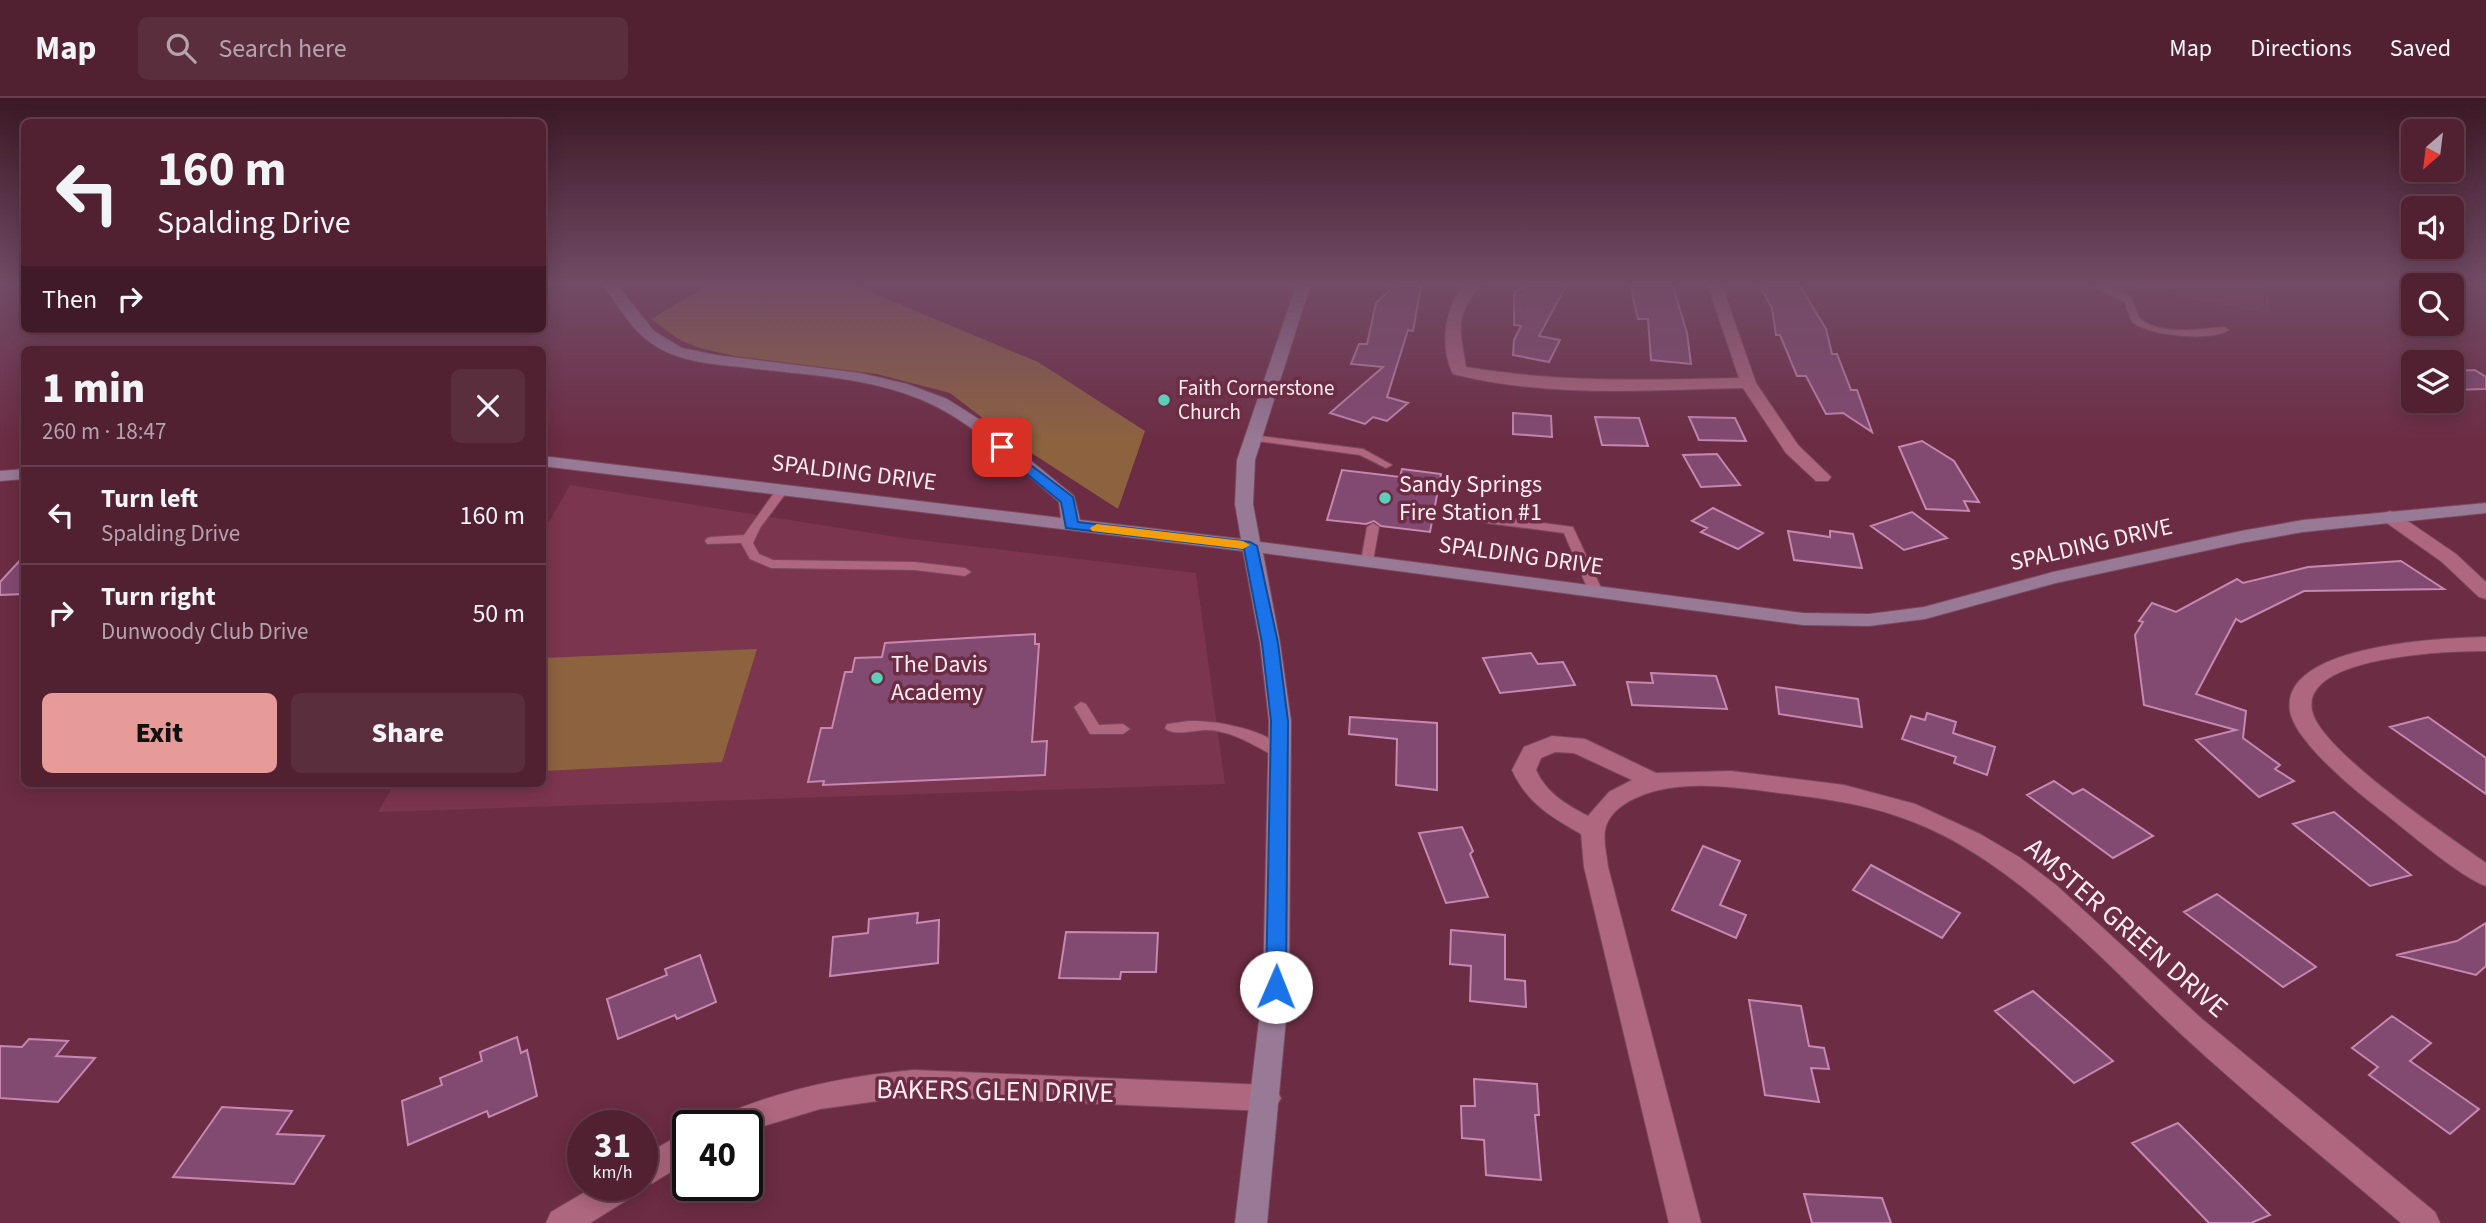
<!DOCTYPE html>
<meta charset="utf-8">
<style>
body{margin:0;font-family:"Source Sans 3",sans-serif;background:#5b2e3e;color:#f1f3f6;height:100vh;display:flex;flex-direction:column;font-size:26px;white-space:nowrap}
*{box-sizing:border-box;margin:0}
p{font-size:23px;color:#b4a3ac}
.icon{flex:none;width:38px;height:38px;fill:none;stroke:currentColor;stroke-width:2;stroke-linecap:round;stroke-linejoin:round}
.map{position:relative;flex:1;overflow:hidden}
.panel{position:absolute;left:21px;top:248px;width:525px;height:441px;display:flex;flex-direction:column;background:#512132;border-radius:10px;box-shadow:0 4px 18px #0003,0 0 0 2px #673e4d}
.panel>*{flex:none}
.top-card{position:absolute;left:21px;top:21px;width:525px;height:214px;border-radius:10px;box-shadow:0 4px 18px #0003,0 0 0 2px #673e4d;background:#512132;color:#f1f3f6;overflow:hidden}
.needle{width:46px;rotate:208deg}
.fabs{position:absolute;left:2401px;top:21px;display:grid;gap:14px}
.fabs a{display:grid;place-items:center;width:63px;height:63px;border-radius:10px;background:#512132;box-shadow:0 4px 18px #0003,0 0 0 2px #673e4d;font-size:35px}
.speed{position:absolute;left:567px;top:1012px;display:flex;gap:14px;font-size:35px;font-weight:700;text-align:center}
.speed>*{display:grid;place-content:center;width:91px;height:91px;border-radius:50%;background:#512132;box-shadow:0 4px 18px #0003,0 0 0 2px #673e4d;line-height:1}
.speed small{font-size:18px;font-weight:400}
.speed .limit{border:4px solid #111;border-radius:10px;background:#fff;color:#111}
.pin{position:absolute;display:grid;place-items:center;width:60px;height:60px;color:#fff;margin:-30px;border-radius:14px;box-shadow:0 4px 10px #0006}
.me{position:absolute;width:77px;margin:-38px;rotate:1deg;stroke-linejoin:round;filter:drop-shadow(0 0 5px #0008)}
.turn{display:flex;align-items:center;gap:24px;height:147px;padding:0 21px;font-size:32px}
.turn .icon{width:91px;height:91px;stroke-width:2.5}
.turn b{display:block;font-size:49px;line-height:60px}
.then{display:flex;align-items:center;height:66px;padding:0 21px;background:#0003;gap:14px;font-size:26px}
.round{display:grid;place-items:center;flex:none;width:74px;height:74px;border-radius:10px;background:#5b2e3e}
.headline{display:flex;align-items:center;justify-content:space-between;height:119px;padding:0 21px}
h1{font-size:42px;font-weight:800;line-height:52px}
.action{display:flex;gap:14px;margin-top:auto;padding:14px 21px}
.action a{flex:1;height:80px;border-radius:10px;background:#e69b98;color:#111;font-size:28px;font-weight:800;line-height:80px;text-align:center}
.action a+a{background:#5b2e3e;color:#f1f3f6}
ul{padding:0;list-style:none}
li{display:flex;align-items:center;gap:21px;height:98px;padding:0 21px;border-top:2px solid #673e4d}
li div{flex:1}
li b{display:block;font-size:26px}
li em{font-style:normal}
header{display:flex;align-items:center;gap:42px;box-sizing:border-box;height:98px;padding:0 35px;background:#512132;border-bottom:2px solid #673e4d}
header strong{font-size:33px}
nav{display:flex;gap:38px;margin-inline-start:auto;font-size:24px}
.search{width:490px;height:63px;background:#5b2e3e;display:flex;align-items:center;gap:18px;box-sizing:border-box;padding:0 24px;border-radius:10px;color:#b4a3ac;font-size:26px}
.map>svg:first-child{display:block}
.built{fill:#7c354e}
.green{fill:#8d633f}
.building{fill:#824971;stroke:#c687b1;stroke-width:2}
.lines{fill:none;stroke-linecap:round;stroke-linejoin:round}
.lane-casing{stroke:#7b495d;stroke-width:2}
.street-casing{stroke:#7b495d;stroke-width:2}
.secondary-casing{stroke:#7b495d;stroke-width:2}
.lane{fill:#ae677e;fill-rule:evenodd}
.street{fill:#ae677e;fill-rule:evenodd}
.secondary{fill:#987996;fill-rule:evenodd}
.route{fill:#1a73e8;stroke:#114b97;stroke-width:2}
.slow{fill:#f59e0b}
.poi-dot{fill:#5dceb9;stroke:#6c2c43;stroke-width:2.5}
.labels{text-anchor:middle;stroke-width:7;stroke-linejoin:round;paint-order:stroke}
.far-poi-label{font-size:21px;fill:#fcebf0;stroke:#6c2c43;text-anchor:start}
.street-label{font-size:24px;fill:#fcebf0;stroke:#6c2c43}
.poi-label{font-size:24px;fill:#fcebf0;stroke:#6c2c43;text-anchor:start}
.near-street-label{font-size:28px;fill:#fcebf0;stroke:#6c2c43}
</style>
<header>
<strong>Map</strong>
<div class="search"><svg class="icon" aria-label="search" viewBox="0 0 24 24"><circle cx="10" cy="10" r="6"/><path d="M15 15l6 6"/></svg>Search here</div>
<nav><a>Map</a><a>Directions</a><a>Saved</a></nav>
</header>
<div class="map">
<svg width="2486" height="1125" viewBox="0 0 2486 1125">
<rect width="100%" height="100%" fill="#6c2c43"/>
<path class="built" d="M 2128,188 L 2266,188 L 2271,216 Z
M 570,387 L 903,440 L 1196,475 L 1225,686 L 378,714 L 394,686 L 542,686 L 543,434 Z"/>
<path class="green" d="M 707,188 L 856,188 L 1038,264 L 1145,333 L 1118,411 L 1010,341 L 950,295 L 877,276 L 735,258 L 699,250 L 678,241 L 651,221 Z
M 757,551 L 722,664 L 543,673 L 543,560 Z"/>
<path class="building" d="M 1394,188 L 1421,188 L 1413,233 L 1408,232 L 1387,299 L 1408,305 L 1387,323 L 1373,319 L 1365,326 L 1330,315 L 1383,269 L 1351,266 L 1359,246 L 1367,246 L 1376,205 Z
M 1525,188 L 1566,188 L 1539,238 L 1560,242 L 1549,264 L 1513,257 L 1514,242 L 1521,228 L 1514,227 L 1514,195 Z
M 1630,188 L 1673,188 L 1687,235 L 1691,266 L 1651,262 L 1648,221 L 1638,221 Z
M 1760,188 L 1800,188 L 1826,231 L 1832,256 L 1837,256 L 1851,292 L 1857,292 L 1872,334 L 1843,315 L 1826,316 L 1806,278 L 1797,278 L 1780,237 L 1776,237 L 1772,210 Z
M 2475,272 L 2486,279 L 2486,291 L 2452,292 L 2452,273 Z
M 1513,315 L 1551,318 L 1552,339 L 1513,336 Z
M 1595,319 L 1639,320 L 1648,348 L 1602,347 Z
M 1689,319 L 1735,320 L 1746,343 L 1699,342 Z
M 1922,343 L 1954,363 L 1979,404 L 1964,403 L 1969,413 L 1926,411 L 1899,349 Z
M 1717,356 L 1740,387 L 1701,389 L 1683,357 Z
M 1402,371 L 1441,376 L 1430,434 L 1381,428 L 1374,423 L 1366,426 L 1327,422 L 1342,372 L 1400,379 Z
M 1713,410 L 1763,435 L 1738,451 L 1701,434 L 1707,430 L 1692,423 Z
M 1912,414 L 1947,440 L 1904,452 L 1871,428 Z
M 1788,433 L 1830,439 L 1830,433 L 1853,436 L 1862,470 L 1794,462 Z
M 24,458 L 24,496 L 0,497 L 0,484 Z
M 2401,463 L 2444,491 L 2304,493 L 2241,524 L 2236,521 L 2196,596 L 2246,613 L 2243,640 L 2280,667 L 2275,671 L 2294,683 L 2259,699 L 2196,642 L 2236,632 L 2144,607 L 2135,537 L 2143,524 L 2139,523 L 2152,505 L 2176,514 L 2237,481 L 2243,485 L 2308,469 Z
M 1035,536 L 1035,546 L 1039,546 L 1032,644 L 1047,643 L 1045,677 L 823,687 L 824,683 L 808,684 L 821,630 L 832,630 L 845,574 L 852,574 L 855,560 L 882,559 L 885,545 Z
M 1531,555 L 1538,566 L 1563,564 L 1575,587 L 1500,595 L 1483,560 Z
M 1651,575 L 1716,578 L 1727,611 L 1632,607 L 1627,584 L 1653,585 Z
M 1776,589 L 1858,601 L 1862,629 L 1779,616 Z
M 1927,615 L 1956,624 L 1953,635 L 1995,649 L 1987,677 L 1954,665 L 1956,659 L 1902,641 L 1911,618 L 1925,622 Z
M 1350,619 L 1437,625 L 1437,692 L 1396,687 L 1397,641 L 1349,636 Z
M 2428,619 L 2486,660 L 2486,696 L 2390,629 Z
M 2054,683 L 2073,696 L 2083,691 L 2153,738 L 2113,760 L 2027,697 Z
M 2334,714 L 2411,777 L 2370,788 L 2293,726 Z
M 1462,729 L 1473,753 L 1470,756 L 1488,799 L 1446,805 L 1419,735 Z
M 1703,748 L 1740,763 L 1720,807 L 1746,817 L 1736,840 L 1672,812 Z
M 1871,767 L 1960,815 L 1942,840 L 1853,792 Z
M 2217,796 L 2316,869 L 2283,889 L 2184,814 Z
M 918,815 L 917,825 L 939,822 L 938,865 L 830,878 L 833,839 L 868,835 L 869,821 Z
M 2486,825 L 2486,868 L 2476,877 L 2396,857 L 2457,843 Z
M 1451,832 L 1505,837 L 1505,881 L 1525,883 L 1526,909 L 1470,903 L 1471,868 L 1450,866 Z
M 1066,834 L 1158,835 L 1156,874 L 1121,874 L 1120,881 L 1059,880 Z
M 700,857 L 716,904 L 677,921 L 675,917 L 618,941 L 607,901 L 667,877 L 665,871 Z
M 2033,893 L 2113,963 L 2074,985 L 1995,913 Z
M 1749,902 L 1801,908 L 1809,948 L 1824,950 L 1829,971 L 1811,970 L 1819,1004 L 1765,997 Z
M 2392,918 L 2431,945 L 2410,963 L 2479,1011 L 2450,1036 L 2369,977 L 2378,969 L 2352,950 Z
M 517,939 L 521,955 L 527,952 L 537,998 L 489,1019 L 487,1013 L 408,1047 L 402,1003 L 442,987 L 440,980 L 482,963 L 480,954 Z
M 29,941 L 68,943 L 56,958 L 95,960 L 58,1004 L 0,1000 L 0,948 L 22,949 Z
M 1474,981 L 1537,986 L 1539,1017 L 1535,1017 L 1541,1082 L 1486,1077 L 1484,1042 L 1462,1040 L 1461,1008 L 1475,1008 Z
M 222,1009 L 292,1013 L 277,1036 L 324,1038 L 294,1086 L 173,1079 Z
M 2178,1025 L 2270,1117 L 2251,1125 L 2209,1125 L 2132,1045 Z
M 1804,1096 L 1882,1100 L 1891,1125 L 1812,1125 Z"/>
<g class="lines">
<defs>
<path id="lane" d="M 2092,188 L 2105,188 L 2131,199 L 2139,220 C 2161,238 2197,231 2224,229 L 2229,232 C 2211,244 2149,238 2132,224 L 2124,203 Z
M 1253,337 L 1363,351 L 1392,367 L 1386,370 L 1360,357 L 1249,342 L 1247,340 Z
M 783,387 L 789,391 L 760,430 L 753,445 L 759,456 L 773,462 L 914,464 L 965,470 L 971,474 L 965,478 L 914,472 L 771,470 L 750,461 L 741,445 L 707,446 L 705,443 L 707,440 L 711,439 L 744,437 L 779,388 Z
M 1459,414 L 1573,429 L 1603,494 L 1596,498 L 1589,494 L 1564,435 L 1455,421 L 1453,418 Z
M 1373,425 L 1379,429 L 1373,463 L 1367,467 L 1361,463 L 1367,429 Z
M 1081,604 L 1086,606 L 1099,627 L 1123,626 L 1130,631 L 1123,636 L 1090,636 L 1074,609 Z
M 1189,623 C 1216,622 1270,632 1287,654 L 1284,658 L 1274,658 C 1252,646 1232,633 1207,632 C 1194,632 1173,639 1165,630 L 1167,626 Z"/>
<path id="street" d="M 1465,188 L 1480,188 C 1454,220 1460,230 1466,269 C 1561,285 1644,282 1739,280 L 1708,188 L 1722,188 L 1756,285 L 1798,347 L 1831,379 L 1828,383 L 1816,383 L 1786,355 L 1743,290 C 1647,292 1548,300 1453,276 C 1440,250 1443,209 1465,188 Z
M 2390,413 L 2396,415 L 2456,456 L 2486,484 L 2486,501 L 2479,499 L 2442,464 L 2384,423 L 2381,419 L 2384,415 Z
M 2486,539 L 2486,553 C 2453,553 2294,557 2313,616 C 2326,656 2448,738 2486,765 L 2486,788 C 2460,779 2406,732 2383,714 C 2358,695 2295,644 2290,613 C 2280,546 2444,540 2486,539 Z
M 1552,638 L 1585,641 L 1656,675 L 1731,673 L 1844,687 L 1915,706 L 1980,736 L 2019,759 L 2056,787 L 2202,921 L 2435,1114 L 2440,1125 L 2401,1125 C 2327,1062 2251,1001 2180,935 C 2097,858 2008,754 1897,718 C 1862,706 1826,701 1789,696 C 1753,692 1715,685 1678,689 C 1654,691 1611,703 1605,732 C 1603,743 1607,758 1608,769 L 1701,1125 L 1669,1125 L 1584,769 L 1581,736 C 1551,719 1527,705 1512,672 L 1524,649 ZM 1555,654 L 1574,655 L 1632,682 L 1609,694 L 1588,718 C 1567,707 1546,695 1536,672 L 1541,660 Z
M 914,972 L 1266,987 L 1276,991 L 1281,1000 L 1276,1009 L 1266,1013 L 914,998 L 820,1011 L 747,1033 L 747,1027 L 715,1027 L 720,1018 C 783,991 846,978 914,972 Z
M 688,1033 L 688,1063 L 653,1085 L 639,1088 L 635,1097 L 590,1125 L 546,1125 L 551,1114 L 597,1087 L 642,1087 L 642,1058 Z"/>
<path id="secondary" d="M 604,188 L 618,188 L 654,233 L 682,250 L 716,257 L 860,275 L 907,286 L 947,301 L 985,325 L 1074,398 L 1080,422 L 1241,441 L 1235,406 L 1237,362 L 1296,188 L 1310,188 L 1255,362 L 1253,406 L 1260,444 L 1803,515 L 1869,516 L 1924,509 L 2053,474 L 2241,433 L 2303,422 L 2486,405 L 2486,415 L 2303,434 L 2241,445 L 2056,485 L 1925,521 L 1869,528 L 1803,527 L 1263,455 L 1280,545 L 1291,623 L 1289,889 L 1267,1125 L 1235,1125 L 1263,889 L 1269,623 L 1260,545 L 1243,453 L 542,368 L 542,358 L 1061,420 L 1059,404 C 1015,367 972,321 917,300 C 865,279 805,277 749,270 C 716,266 679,265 651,245 C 631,231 618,208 604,188 Z
M 24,371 L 24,381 L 0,383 L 0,373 Z"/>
</defs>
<use href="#lane" class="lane-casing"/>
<use href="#street" class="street-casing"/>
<use href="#secondary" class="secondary-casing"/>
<use href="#lane" class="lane"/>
<use href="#street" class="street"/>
<use href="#secondary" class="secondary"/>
</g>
<linearGradient id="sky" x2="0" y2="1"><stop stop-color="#3b1825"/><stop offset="0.54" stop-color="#724b66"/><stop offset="1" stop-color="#724b66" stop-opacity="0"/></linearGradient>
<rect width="2486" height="345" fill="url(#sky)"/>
<path class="route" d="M 1002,345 L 1073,399 L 1078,424 L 1250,444 L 1257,448 L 1278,545 L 1288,623 L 1286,889 L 1283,895 L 1276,897 L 1269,895 L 1266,889 L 1271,623 L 1262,545 L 1244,451 L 1066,430 L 1061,404 L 998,352 L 996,349 Z"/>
<path class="slow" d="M 1097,426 L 1243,443 L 1250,447 L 1243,451 L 1092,433 L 1090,430 Z"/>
<g class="poi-dot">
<circle cx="1164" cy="302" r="7"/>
<circle cx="1385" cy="400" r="7"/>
<circle cx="877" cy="580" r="7"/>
</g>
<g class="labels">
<g class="far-poi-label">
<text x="1178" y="297">Faith Cornerstone<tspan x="1178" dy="24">Church</tspan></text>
</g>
<g class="street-label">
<text transform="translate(854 374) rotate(7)" y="8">SPALDING DRIVE</text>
<text transform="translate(2091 446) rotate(-13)" y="8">SPALDING DRIVE</text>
<text transform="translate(1521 457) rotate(8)" y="8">SPALDING DRIVE</text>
</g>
<g class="poi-label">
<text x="1399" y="394">Sandy Springs<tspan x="1399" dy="28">Fire Station #1</tspan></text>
<text x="891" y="574">The Davis<tspan x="891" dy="28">Academy</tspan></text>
</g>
<g class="near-street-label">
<text transform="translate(2127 829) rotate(41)" y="10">AMSTER GREEN DRIVE</text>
<text transform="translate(995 992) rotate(1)" y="10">BAKERS GLEN DRIVE</text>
</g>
</g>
</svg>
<div class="fabs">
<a><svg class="needle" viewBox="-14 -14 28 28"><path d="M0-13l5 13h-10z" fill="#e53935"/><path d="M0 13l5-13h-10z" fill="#b4a3ac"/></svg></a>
<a><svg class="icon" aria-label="sound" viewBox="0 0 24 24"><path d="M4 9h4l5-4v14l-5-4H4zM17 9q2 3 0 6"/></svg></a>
<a><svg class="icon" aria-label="search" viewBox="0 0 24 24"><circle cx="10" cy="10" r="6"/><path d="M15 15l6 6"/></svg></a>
<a><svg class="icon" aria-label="layers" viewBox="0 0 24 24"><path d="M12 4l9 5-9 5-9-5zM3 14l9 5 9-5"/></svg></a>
</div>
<div class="speed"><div>31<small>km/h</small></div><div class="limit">40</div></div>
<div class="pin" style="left:1002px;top:349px;background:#d93025"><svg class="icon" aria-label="arrive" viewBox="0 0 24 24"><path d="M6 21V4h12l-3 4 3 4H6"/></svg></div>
<svg class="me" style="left:1276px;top:889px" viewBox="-20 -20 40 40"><circle r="19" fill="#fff"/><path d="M0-13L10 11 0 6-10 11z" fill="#1a73e8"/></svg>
<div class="top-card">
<div class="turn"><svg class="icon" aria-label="left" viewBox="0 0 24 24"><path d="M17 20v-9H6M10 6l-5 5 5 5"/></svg><div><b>160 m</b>Spalding Drive</div></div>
<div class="then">Then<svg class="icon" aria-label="right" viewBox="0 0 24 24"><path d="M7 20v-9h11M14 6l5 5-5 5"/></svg></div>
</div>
<section class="panel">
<div class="headline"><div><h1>1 min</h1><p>260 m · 18:47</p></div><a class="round"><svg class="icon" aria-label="close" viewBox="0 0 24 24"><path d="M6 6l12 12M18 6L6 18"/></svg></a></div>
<ul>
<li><svg class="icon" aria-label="left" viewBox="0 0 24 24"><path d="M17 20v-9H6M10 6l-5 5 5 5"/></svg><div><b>Turn left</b><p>Spalding Drive</p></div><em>160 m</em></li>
<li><svg class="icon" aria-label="right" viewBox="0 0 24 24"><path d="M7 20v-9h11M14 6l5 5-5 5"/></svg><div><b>Turn right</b><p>Dunwoody Club Drive</p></div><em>50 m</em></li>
</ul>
<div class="action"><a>Exit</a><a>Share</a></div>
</section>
</div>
